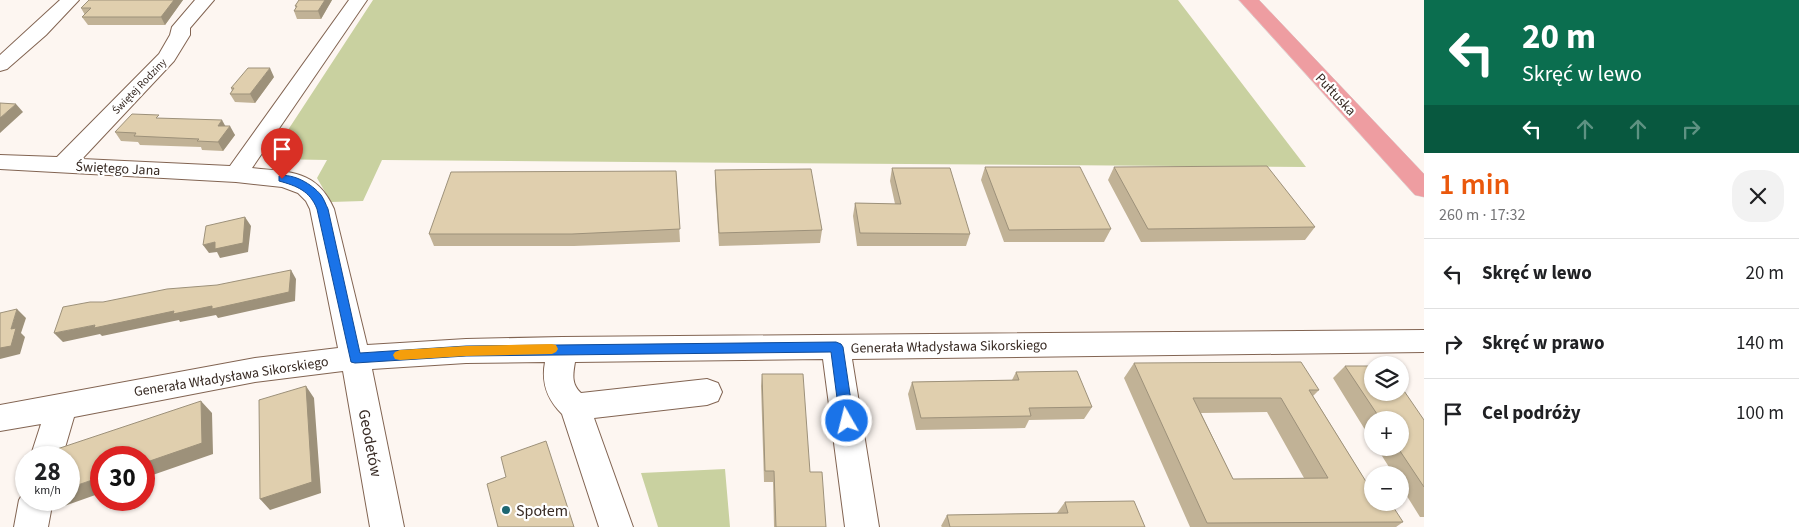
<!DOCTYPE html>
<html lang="pl">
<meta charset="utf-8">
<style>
body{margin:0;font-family:"Source Sans 3",sans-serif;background:#f2f2f2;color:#202124;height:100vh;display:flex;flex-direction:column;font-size:19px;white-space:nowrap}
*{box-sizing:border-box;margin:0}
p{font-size:16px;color:#757577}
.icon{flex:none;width:28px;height:28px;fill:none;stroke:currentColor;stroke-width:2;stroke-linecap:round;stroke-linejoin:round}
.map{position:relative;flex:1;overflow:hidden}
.panel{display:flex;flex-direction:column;background:#fff;width:375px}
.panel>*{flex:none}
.banner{background:#0b6e4f;color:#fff;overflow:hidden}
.tools{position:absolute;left:1364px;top:356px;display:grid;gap:10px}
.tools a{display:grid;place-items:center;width:45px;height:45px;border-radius:50%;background:#fff;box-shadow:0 1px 4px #0004;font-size:25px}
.speed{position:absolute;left:15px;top:446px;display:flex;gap:10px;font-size:25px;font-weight:700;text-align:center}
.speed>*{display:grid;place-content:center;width:65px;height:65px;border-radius:50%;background:#fff;box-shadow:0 1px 4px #0004;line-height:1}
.speed small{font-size:12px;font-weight:400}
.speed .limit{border:8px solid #d22;background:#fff;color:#111}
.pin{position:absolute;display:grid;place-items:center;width:42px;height:42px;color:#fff;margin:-51px -21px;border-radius:50% 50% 50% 0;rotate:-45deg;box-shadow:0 0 5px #0007}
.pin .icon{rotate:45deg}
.me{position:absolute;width:55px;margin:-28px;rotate:352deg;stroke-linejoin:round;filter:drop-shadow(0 0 4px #0008)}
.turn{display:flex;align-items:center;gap:18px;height:105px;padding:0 15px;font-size:22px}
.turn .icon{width:65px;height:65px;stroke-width:2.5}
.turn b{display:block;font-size:35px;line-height:42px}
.lanes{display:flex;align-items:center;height:48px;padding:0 15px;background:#0003;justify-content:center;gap:25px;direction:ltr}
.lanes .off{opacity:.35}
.round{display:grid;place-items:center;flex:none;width:52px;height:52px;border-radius:20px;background:#f2f2f2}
.headline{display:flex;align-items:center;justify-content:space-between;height:85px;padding:0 15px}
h1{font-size:30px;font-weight:600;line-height:38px;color:#ea580c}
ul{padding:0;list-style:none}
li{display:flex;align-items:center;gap:15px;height:70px;padding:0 15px;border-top:1px solid #e0e0e0}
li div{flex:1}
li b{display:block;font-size:19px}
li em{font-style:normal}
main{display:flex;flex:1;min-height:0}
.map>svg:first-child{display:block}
.green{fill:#c9d1a0}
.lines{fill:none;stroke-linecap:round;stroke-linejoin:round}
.minor-casing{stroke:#826452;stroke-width:2}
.major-casing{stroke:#d7d4d3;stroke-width:1}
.minor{fill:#fff;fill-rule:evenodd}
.major{fill:#ee9da1;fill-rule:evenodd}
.wall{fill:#c1b296;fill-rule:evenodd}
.shaded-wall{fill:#9d917a}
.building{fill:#e0cfae;stroke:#9d917a;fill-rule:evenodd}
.route{fill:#1a73e8;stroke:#114b97}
.slow{fill:#f59e0b}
.poi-dot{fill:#1d6772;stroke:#fff;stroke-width:2}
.labels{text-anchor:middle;stroke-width:4.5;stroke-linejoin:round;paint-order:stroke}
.far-street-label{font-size:11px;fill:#372a23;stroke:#fff}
.street-label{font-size:14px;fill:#372a23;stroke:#fff}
.near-street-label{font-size:16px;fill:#372a23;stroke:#fff}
.near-poi-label{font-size:16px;fill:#372a23;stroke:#fff;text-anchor:start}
</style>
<main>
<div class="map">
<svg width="1424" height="527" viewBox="0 0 1424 527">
<rect width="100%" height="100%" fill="#fdf6f1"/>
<path class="green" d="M 373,0 L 1178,0 L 1306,167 L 382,160 L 363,201 L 331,202 L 317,178 L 327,160 L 269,159 Z
M 725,469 L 730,527 L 658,527 L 641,473 Z"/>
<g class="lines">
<defs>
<path id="minor" d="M 60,0 L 79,0 L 46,35 L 7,69 L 0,71 L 0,55 Z
M 195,0 L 214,0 L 190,28 L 190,35 L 174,61 L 82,159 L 230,166 L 349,0 L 367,0 L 252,168 C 290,172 317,170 334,209 L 367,345 L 466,339 L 562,337 L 1424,330 L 1424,352 L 852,359 L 879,527 L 845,527 L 823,359 L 575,362 C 573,374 571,384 581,393 L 707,379 L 718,383 L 722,392 L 718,401 L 707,405 L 594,418 L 633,527 L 599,527 L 562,414 C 547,399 541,383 545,362 L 466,363 L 372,369 L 404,527 L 370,527 L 343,371 L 255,382 L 74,417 L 62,458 L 30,458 L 41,424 L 0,431 L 0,405 L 255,358 L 338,348 L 310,209 L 306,201 L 298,193 L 282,187 L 236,182 L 0,169 L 0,155 L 57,157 L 159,54 L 170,35 L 172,27 Z
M 26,488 L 26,500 L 53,500 L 48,527 L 14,527 L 19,500 Z"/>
<path id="major" d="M 1239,0 L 1259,0 L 1424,174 L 1424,197 L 1415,195 Z"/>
</defs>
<use href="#minor" class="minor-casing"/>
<use href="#major" class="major-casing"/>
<use href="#minor" class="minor"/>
<use href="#major" class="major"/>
</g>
<path class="wall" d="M 89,0 L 183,0 L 165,25 L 88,25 L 82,17 L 85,15 L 81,8 Z
M 299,0 L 332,0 L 321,19 L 297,19 L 294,11 L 296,8 L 295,6 Z
M 274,77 L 255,103 L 235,102 L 230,94 L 232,91 L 231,88 Z
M 160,118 L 226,126 L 235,135 L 223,151 L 202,150 L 201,147 L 140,145 L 138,142 L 121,141 L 115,132 Z
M 985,167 L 1111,229 L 1104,242 L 1004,242 L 981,180 Z
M 1114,167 L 1315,227 L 1305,240 L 1141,242 L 1108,180 Z
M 892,168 L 970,234 L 966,246 L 857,246 L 853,216 L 855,203 L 895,204 L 890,181 Z
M 715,170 L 822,230 L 820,243 L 719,246 L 715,183 Z
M 676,171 L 680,242 L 574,246 L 434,246 L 429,234 Z
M 1134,363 L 1319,390 L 1313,396 L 1370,488 L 1403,522 L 1396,527 L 1190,527 L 1124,378 ZM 1267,412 L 1304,478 L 1233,479 L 1201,413 Z
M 1345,366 L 1424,420 L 1424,517 L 1420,517 L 1400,485 L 1400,475 L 1394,475 L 1377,448 L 1400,448 L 1400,420 L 1372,420 L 1372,441 L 1333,378 Z
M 1016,372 L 1092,407 L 1084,419 L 1029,420 L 1025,428 L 916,430 L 908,394 L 912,382 L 1012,380 Z
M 762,374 L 810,472 L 826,527 L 774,527 L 773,482 L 764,482 L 761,386 Z
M 1065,502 L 1145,527 L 942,527 L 941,526 L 947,515 L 1057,513 Z"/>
<path class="shaded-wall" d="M 174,0 L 183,0 L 165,25 L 161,17 Z
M 325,0 L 332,0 L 321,19 L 318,11 Z
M 270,68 L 274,77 L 255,103 L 250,94 Z
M 16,104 L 23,112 L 0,133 L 0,118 Z
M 222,120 L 227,129 L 218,126 Z
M 230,126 L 235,135 L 223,151 L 218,142 Z
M 245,217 L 251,226 L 248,252 L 220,258 L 217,252 L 209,253 L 203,245 L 215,242 Z
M 291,270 L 296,279 L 295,301 L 218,318 L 216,315 L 180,322 L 179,320 L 102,336 L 100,334 L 63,342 L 54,333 L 95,325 Z
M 17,309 L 26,318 L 21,333 L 25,337 L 20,354 L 0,359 L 0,348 L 11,329 Z
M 306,386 L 314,398 L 321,493 L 270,510 L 260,499 Z
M 201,401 L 212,413 L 213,454 L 144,478 L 144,463 Z
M 101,477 L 101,493 L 53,510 L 40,500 L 69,500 L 69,488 Z"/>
<path class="building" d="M 89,0 L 174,0 L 161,17 L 82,17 L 91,8 L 81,8 Z
M 299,0 L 325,0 L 318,11 L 294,11 L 297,6 L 295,6 Z
M 248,68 L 270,68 L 250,94 L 230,94 L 234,88 L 231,88 Z
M 0,103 L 16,104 L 0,118 Z
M 132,114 L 159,115 L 156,118 L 222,120 L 218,126 L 230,126 L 218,142 L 197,141 L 199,139 L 134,136 L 136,133 L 115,132 Z
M 1267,166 L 1315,227 L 1148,229 L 1114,167 Z
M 985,167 L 1080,167 L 1111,229 L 1009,230 Z
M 892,168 L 950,168 L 970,234 L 860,233 L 855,203 L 901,204 Z
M 811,169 L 822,230 L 719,233 L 715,170 Z
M 676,171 L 680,229 L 572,234 L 429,234 L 451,172 Z
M 245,217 L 243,243 L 215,249 L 215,242 L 203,245 L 206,226 Z
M 291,270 L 289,292 L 212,309 L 212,306 L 173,314 L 174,311 L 94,328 L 95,325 L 54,333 L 63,307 L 90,302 L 103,302 L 167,289 L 217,285 Z
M 17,309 L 11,329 L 16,328 L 11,346 L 0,348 L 0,313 Z
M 1301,362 L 1319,390 L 1309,390 L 1370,488 L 1372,488 L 1372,502 L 1390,502 L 1403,522 L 1207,523 L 1134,363 ZM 1193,398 L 1281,398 L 1328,478 L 1233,479 Z
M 1345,366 L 1372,366 L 1372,392 L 1400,392 L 1400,385 L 1424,420 L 1424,487 L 1398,448 L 1400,448 L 1400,420 L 1381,420 Z
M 1077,371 L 1092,407 L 1029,408 L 1031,416 L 921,418 L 912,382 L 1019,380 L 1016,372 Z
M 762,374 L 803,374 L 810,472 L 822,472 L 826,527 L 776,527 L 774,471 L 765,471 Z
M 306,386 L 312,482 L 260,499 L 259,400 Z
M 201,401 L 202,443 L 144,463 L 144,458 L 101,458 L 101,477 L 69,488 L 69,458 L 44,458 L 45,453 Z
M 546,441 L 574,527 L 498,527 L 487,484 L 506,477 L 501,457 Z
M 1134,501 L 1145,527 L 950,527 L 947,515 L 1068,513 L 1065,502 Z"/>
<path class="route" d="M 279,176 C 293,173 312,184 321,195 C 324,199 326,205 328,209 L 360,353 L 466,346 L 836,342 L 841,344 L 843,347 L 854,421 L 852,425 L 847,427 L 842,425 L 840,421 L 831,352 L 466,356 L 355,363 L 351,362 L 317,209 C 310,191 297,186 279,181 Z"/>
<path class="slow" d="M 552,344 L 556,345 L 558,349 L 556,352 L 552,354 L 466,356 L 400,360 L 395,359 L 393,355 L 395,352 L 400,350 L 466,346 Z"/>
<circle class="poi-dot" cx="506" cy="510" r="5"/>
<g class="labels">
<g class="far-street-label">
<text transform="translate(139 86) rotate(-46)" y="4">Świętej Rodziny</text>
</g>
<g class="street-label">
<text transform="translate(1336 94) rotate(47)" y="5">Pułtuska</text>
<text transform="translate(118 168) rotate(3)" y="5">Świętego Jana</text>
<text transform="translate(949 346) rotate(-1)" y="5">Generała Władysława Sikorskiego</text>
<text transform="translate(231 376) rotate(-9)" y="5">Generała Władysława Sikorskiego</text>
</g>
<g class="near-street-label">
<text transform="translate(371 443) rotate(79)" y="6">Geodetów</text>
</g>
<g class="near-poi-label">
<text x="516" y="516">Społem</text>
</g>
</g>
</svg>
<div class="tools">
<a><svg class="icon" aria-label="layers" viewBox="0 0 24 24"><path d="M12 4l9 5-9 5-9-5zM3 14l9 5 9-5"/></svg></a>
<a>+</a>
<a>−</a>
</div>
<div class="speed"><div>28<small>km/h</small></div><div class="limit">30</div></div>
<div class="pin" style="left:282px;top:179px;background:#d93025"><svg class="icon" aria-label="arrive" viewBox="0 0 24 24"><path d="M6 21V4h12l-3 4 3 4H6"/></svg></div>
<svg class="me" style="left:847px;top:421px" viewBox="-20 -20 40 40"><circle r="17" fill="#1a73e8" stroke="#fff" stroke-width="3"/><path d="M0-11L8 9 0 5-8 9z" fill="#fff"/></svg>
</div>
<section class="panel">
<div class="banner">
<div class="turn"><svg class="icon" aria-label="left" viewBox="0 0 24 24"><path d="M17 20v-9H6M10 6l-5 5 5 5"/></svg><div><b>20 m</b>Skręć w lewo</div></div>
<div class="lanes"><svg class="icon" aria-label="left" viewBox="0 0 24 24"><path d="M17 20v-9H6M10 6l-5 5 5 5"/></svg><svg class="icon off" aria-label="ahead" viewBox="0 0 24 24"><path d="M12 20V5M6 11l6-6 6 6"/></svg><svg class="icon off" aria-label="ahead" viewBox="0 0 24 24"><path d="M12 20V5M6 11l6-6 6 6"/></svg><svg class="icon off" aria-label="right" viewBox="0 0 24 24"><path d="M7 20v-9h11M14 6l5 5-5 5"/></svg></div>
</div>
<div class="headline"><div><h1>1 min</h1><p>260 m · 17:32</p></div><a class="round"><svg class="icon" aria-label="close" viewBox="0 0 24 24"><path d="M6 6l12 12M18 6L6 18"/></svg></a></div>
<ul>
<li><svg class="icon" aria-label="left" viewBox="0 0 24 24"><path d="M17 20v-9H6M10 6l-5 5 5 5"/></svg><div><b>Skręć w lewo</b></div><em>20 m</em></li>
<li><svg class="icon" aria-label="right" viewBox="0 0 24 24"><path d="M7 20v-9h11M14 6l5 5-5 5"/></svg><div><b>Skręć w prawo</b></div><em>140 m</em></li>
<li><svg class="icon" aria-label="arrive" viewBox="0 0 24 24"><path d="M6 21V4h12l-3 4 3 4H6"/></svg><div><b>Cel podróży</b></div><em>100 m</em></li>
</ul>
</section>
</main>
